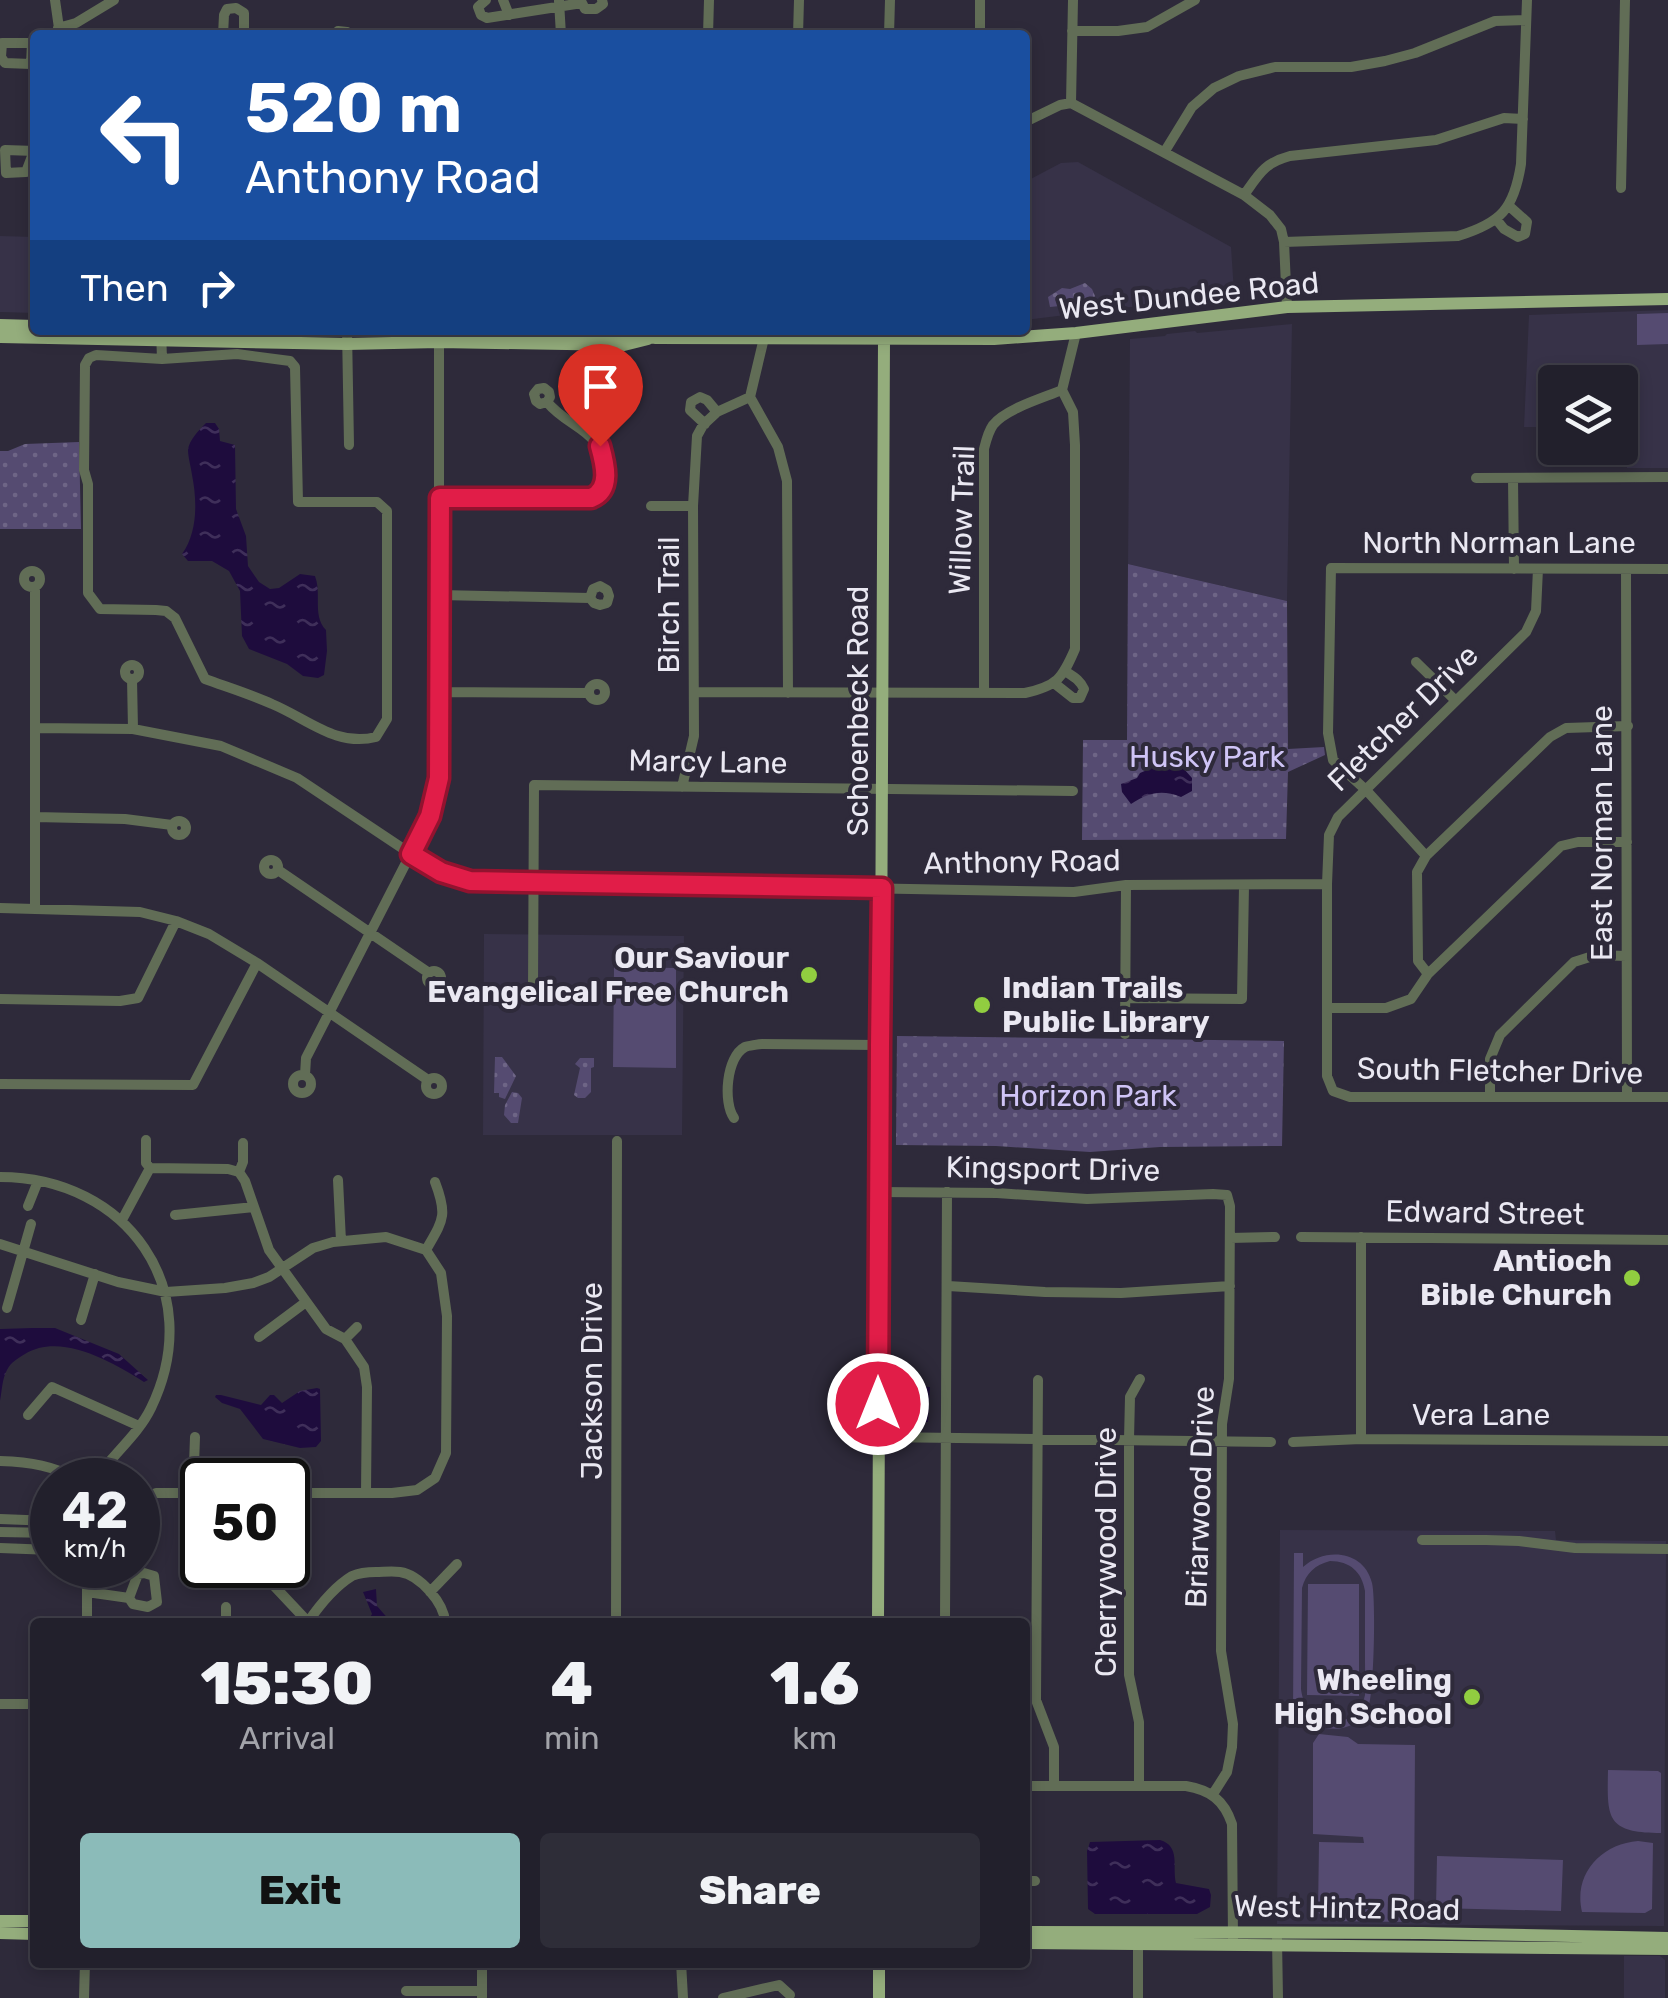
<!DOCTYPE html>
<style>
body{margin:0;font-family:Rubik,sans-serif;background:#2e2d38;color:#f1f3f6;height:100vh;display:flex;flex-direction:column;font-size:38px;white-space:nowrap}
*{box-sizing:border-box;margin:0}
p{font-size:32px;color:#a2a3a9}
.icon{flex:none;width:55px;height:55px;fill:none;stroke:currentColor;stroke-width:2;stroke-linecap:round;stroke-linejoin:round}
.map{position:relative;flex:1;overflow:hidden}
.panel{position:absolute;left:30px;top:1618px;width:1000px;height:350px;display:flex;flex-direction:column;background:#22202c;border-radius:10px;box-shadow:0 5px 15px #0003,0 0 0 2px #3f3e48}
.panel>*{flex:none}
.hud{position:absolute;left:30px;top:30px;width:1000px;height:305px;border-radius:10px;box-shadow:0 5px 15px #0003,0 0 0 2px #3f3e48;background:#1a4fa0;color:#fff;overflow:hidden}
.controls{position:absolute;left:1538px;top:365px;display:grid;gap:20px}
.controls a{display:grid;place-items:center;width:100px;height:100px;border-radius:10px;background:#22202c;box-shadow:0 5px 15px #0003,0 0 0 2px #3f3e48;font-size:50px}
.speed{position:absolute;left:30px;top:1458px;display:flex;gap:20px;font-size:50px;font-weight:700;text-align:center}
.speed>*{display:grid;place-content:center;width:130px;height:130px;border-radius:50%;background:#22202c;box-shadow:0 5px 15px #0003,0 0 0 2px #3f3e48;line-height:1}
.speed small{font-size:25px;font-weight:400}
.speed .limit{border:5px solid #111;border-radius:15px;background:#fff;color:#111}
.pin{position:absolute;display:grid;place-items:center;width:85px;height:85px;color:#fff;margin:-102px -42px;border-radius:50% 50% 50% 0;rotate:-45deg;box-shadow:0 0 10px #0007}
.pin .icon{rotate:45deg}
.me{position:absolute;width:110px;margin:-55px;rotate:0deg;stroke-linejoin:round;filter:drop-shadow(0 0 8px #0008)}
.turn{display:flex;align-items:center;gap:35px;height:210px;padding:0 50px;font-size:45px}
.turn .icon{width:130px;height:130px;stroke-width:2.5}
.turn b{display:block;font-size:70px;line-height:85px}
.then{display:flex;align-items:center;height:95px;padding:0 50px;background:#0003;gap:20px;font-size:38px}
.eta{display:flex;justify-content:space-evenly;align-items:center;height:170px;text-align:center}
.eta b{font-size:60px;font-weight:800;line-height:70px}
.button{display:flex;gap:20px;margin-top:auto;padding:20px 50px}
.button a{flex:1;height:115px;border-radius:10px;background:#8bbbb9;color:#111;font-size:40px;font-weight:800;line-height:115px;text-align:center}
.button a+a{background:#2e2d38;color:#f1f3f6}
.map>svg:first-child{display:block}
.built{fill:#373248}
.green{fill:#554b71;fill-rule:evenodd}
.park{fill:url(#park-dots)}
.water{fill:url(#water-ripples)}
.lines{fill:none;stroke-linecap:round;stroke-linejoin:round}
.minor{stroke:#616d56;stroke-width:10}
.major{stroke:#94ad7c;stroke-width:12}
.route-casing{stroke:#92132f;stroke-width:25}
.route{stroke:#e11d48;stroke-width:18}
.poi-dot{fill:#91cd40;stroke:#2e2a3a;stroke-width:4}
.labels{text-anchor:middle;stroke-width:8;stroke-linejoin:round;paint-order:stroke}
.street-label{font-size:30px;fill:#eae8f2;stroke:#2e2a3a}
.park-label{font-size:30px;fill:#cfc4f6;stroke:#2e2a3a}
.poi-label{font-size:30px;font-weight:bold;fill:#eae8f2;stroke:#2e2a3a;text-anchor:end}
</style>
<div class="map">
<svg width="1668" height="1998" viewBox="0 0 1668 1998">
<defs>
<pattern id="park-dots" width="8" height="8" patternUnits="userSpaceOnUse" patternTransform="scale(2.5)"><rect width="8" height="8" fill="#554b71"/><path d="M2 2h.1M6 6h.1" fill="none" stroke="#6e6586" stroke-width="1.8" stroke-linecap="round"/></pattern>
<pattern id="water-ripples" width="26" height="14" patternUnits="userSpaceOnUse" patternTransform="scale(2.5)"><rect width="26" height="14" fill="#1e0c3d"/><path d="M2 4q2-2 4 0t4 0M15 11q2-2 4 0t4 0" fill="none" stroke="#3f2f5a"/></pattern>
</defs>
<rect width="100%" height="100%" fill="#2e2a3a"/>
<path class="built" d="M 1078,162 L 1231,247 L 1234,292 L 1213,294 L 1212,297 L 1025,320 L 1025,182 L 1061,163 Z
M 0,236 L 35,237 L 35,313 L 0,312 Z
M 1668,310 L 1668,468 L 1627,468 L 1626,429 L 1620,429 L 1620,382 L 1555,382 L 1555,427 L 1524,427 L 1529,315 Z
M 1292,324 L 1287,601 L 1128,564 L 1130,339 L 1165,336 L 1167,334 L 1195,331 L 1197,333 Z
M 484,934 L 684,936 L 682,1135 L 483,1135 Z
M 1280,1530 L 1555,1531 L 1556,1540 L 1666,1541 L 1664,1926 L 1277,1924 Z
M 1624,1956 L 1660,1956 L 1665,1960 L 1665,1998 L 1624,1998 Z"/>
<path class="green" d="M 1668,313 L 1668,344 L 1637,345 L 1637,314 Z
M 614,967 L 676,968 L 676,1068 L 613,1067 Z
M 1294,1553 L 1303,1553 L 1303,1567 C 1325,1547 1364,1550 1372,1583 C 1376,1598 1374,1696 1368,1708 C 1354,1735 1322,1734 1302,1715 L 1293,1715 ZM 1330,1561 C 1350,1561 1362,1572 1365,1591 C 1365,1615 1365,1639 1365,1663 C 1365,1673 1366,1685 1365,1695 C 1357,1734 1305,1728 1301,1689 L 1302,1588 C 1306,1573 1315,1565 1330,1561 Z
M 1308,1584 L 1359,1584 L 1359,1696 L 1307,1695 Z
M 1319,1734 L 1348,1737 L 1358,1744 L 1415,1745 L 1414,1919 L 1410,1919 L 1409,1922 L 1327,1921 L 1318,1912 L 1319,1842 L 1364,1843 L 1363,1837 L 1313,1834 L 1313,1743 Z
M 1608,1770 L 1658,1771 L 1661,1773 L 1661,1833 C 1606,1833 1607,1818 1608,1770 Z
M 1638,1841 L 1653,1843 L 1652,1909 L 1645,1913 L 1582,1912 C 1573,1874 1601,1844 1638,1841 Z
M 1437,1856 L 1563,1860 L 1561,1911 L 1436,1908 Z"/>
<path class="park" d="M 1085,283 L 1092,289 L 1095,296 L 1089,303 L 1050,307 L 1048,297 L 1062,288 L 1070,289 Z
M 79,442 L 81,529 L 0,529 L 0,451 L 8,451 L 25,444 Z
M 1128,564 L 1287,601 L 1288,749 L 1324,747 L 1325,755 L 1288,772 L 1286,839 L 1082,840 L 1083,740 L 1127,740 Z
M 897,1036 L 1284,1041 L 1282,1146 L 1160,1147 L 1090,1152 L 996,1146 L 896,1145 Z
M 495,1057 L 502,1057 L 516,1076 L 505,1099 L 499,1097 L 499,1093 L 494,1093 Z
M 580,1058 L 594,1058 L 594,1067 L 591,1068 L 591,1092 L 585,1098 L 578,1098 L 574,1095 L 580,1068 L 575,1064 Z
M 512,1092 L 518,1093 L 522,1098 L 518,1123 L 511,1123 L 504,1115 L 505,1105 Z"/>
<path class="water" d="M 206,423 L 215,423 L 219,429 L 220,441 L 235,445 L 236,509 L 246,536 L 248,566 L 259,582 L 270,589 L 279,588 L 300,574 L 315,576 C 322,594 312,616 326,630 L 327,651 L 324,675 L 318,678 L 303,676 L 287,664 L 249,649 L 242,636 L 240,591 L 229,571 L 212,561 L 188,561 L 182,554 C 198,532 197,500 192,475 C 191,467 188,457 188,450 C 189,440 199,430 206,423 Z
M 1166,762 L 1184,769 L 1192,778 L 1192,791 L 1181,797 C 1161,789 1148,793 1131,804 L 1122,792 L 1121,784 L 1137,778 L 1140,773 Z
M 32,1328 L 55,1328 L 119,1354 L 148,1380 L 144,1382 C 112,1362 61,1332 25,1354 C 17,1359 11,1362 7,1370 C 2,1379 2,1391 0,1401 L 0,1329 Z
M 903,1386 L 930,1387 L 928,1422 L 902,1422 L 901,1388 Z
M 317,1388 L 320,1389 L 321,1441 L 316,1447 L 300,1448 L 263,1439 L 240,1409 L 222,1403 L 215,1397 L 216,1395 L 221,1395 L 261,1405 L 270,1395 L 274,1395 L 282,1403 L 300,1391 Z
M 376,1589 L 377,1606 L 391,1622 L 367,1622 L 372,1614 L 363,1592 Z
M 1160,1840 C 1181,1846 1172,1867 1176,1883 L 1209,1889 L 1211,1895 L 1210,1907 L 1197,1914 L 1095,1914 L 1088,1909 L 1087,1851 L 1090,1842 Z"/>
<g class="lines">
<path class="minor" d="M 55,0 L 60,35
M 486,0 L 478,7 L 481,15 L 487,18 L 582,3 L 585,9 L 596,9 L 603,4 L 602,0
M 503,0 L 509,15
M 559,1 L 561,35
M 58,28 L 76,23 L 114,0
M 1072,31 L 1118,31 L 1147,27 L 1195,0
M 223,35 L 224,15 L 227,9 L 236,8 L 244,13 L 244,35
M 334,35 L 338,31 L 347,32 L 351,35
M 708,35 L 709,0
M 798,35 L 799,0
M 889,35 L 890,0
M 980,35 L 980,0
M 31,64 L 32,43 L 2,43 L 1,57 L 5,63 L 31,64 L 35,64
M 1071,103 L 1244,195 L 1270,215 L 1281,229 L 1284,242 L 1287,307
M 1071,103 L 1073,0
M 1025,122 L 1060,105 L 1071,103
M 34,151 L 26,172 L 6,173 L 5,150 L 35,151
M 1165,151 L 1192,107 L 1214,88 L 1239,76 L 1275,67 L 1351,67 L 1385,61 L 1415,53 L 1495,21 L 1526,20
M 1621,188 L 1625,0
M 1244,195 C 1259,174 1264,163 1290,156 L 1436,140 L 1504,118 L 1523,119
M 1496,219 L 1504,229 L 1518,237 L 1525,234 L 1527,222 L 1508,205
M 1284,242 L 1458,236 C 1501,223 1514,209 1521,164 L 1527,0
M 161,330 L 162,359
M 347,330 L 349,445
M 237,354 L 290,361 L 295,367 L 298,502 L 377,502 L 387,511 L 387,719 L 376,737 C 336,747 308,719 272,704 C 250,694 227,687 205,679 L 175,618 L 166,611 L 156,610 L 100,609 L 88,593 L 88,484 L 84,470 L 85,365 L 89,358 L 96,355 L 162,359 Z
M 750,397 L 778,447 L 787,481 L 788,693
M 705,424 L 690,410 L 691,402 L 700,397 L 707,400 L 717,412
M 1476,478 L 1668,477
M 1513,478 L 1514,569
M 440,498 L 591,499 C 605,493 605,487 605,474 C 604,429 570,430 547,402 L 540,404 L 536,401 L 534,394 L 538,389 L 544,388 L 549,392 L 550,397 L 547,402
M 651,506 L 693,506
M 1538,569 L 1536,611 L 1526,632 L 1338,817 L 1329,835 L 1327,884 L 1327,1076 L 1333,1091 L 1350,1097 L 1668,1097
M 1626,569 L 1627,1097
M24 579a8 8 0 1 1 16 0a8 8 0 1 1-16 0Z
M 439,595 L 590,598 L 594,603 L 600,605 L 607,603 L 609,596 L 607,590 L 600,586 L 593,589 L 590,598
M 1416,662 L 1456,701
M125 672a7 7 0 1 1 14 0a7 7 0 1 1-14 0Z
M 132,679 L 133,729
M 1054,683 L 1073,698 L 1080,698 L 1084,689 C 1080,680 1074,677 1065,671
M589 692a8 8 0 1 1 16 0a8 8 0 1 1-16 0Z
M 438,692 L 589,693
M 694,692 L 1025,693 C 1057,686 1062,679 1075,649 L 1075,445 L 1073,412 L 1062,390
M 984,693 L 984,449 C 986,441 988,432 993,425 C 1005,409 1043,398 1062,390 L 1076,333
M 35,728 L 133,729 L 221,746 L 297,778 L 411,854 L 441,872 L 470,881 L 1074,892 L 1126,885 L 1327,884
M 682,787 L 694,736 L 693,506 L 697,436 L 703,425 L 717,412 L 750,397 L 764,338
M 35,817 L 125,819 L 172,825
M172 828a7 7 0 1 1 14 0a7 7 0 1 1-14 0Z
M 1426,856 L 1367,791 L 1333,760 L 1328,733 L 1331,568 L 1668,569
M264 867a7 7 0 1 1 14 0a7 7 0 1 1-14 0Z
M 278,870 L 429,973
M 0,908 L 140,912 L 176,921 L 209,934 L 257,963 L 428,1080
M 35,909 L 35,587
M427 978a7 7 0 1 1 14 0a7 7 0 1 1-14 0Z
M 1428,974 L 1418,961 L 1417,872 L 1426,856 L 1550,737 L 1566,728 L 1628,726
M 533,989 L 534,785 L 1073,791
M 1125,998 L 1242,999 L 1244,886
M 0,999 L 120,1001 L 138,998 L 176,921
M 1328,1008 L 1386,1008 L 1411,999 L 1428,974 L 1561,846 L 1578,842 L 1627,842
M 1125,1034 L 1126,885
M293 1084a9 9 0 1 1 18 0a9 9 0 1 1-18 0Z
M 305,1075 L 306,1058 L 430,816 L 439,777 L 439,337
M426 1086a8 8 0 1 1 16 0a8 8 0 1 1-16 0Z
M 0,1084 L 193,1085 L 257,963
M 1490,1096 L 1490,1059 L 1500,1035 L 1574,962 L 1596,955 L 1626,956
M 734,1118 C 723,1103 726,1057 745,1047 C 747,1046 760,1044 762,1044 L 879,1045
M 146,1140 L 146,1163 L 150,1168
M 150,1168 L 228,1169 L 239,1172 L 245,1181 L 269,1250 L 326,1329 L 345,1339 L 364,1367 L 367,1387 L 366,1493
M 239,1172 L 243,1162 L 243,1143
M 0,1177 C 127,1177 208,1290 151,1408 C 138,1435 112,1455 95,1480
M 338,1180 L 341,1241
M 879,1192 L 997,1193 L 1087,1199 L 1213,1194 L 1227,1195 L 1230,1206 L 1229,1379 L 1222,1424 L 1221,1651 L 1233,1724 L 1232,1747 L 1227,1772 L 1213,1794
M 28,1206 L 38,1181
M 175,1215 L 254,1207
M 122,1220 L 150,1168
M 1301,1237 L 1668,1240
M 1361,1237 L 1361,1439
M 1230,1238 L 1275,1237
M 0,1244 L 118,1282 L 166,1292 L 225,1288 L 253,1283 L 269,1277 L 313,1248 L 333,1242 L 386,1237 L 426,1250 L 441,1273 L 447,1316 L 446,1453 L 435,1478 L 417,1490 L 392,1493 L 288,1493
M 426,1250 C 443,1220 448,1216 435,1182
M 948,1286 L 1045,1292 L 1121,1293 L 1230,1286
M 7,1308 L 31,1224
M 81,1320 L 95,1274
M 259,1337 L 306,1302
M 345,1339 L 357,1327
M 1038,1380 L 1036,1700 L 1054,1747 L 1054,1786
M 28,1415 L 52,1387 L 139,1426
M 878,1437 L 1271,1442
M 1293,1442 L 1361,1439 L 1668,1441
M 0,1461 C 32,1462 52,1466 81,1480
M 193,1493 L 195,1437
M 138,1501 L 156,1493 L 202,1493
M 0,1519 L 52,1521
M 0,1532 L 52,1533
M 1422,1540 L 1486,1540 L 1519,1541 L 1575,1548 L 1668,1549
M 288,1547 L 303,1532
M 0,1548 L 52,1550
M 227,1565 L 247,1585 L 269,1565
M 261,1572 L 308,1622
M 144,1573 L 154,1576 L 157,1602 L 148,1607 L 133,1604 L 129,1598 L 138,1574 Z
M 87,1592 L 129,1598
M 430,1592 L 457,1564
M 226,1607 L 226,1622
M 87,1622 L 87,1565
M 308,1622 C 319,1606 334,1587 352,1576 C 359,1573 368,1572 376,1572 C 383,1572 392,1571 400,1572 C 420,1575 444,1603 445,1622
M 616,1622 L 617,1141
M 945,1622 L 947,1192
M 0,1704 L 35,1704
M 1025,1786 L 1186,1786 C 1210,1790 1224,1800 1232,1824 L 1233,1939
M 1139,1786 L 1139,1722 L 1129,1675 L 1129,1439 L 1130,1397 L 1140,1379
M 1025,1881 L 1035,1881
M 1138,1938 L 1138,1998
M 1277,1939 L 1278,1998
M 482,1962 L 482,1997
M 681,1962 L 683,1998
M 406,1991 L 482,1991
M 84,1998 L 85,1962
M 723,1998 L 779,1985 L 790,1995"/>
<path class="major" d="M 0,325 L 35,326
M 403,330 L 622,333 L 656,338 L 994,339 L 1076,333 L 1287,307 L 1668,299
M 0,337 L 347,344 L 439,342 L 624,345 L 648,339
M 878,1622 L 884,339
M 0,1921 L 35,1921
M 1025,1932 L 1422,1933 L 1668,1938
M 0,1933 L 35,1934
M 1025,1943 L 1668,1949
M 879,1998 L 879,1962"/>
</g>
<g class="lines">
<defs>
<path id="route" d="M 600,446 C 605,464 612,490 591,498 L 440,498 L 439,778 L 430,816 L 411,854 L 441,872 L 470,881 L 882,888 L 880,1045 L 878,1404"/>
</defs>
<use href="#route" class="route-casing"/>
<use href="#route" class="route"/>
</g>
<g class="poi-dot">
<circle cx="809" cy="975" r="10"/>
<circle cx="982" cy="1005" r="10"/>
<circle cx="1632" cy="1278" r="10"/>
<circle cx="1472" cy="1697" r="10"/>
</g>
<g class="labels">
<g class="street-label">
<text transform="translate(1189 296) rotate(-6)" y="10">West Dundee Road</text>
<text transform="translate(962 520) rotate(-88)" y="10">Willow Trail</text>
<text x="1499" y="553">North Norman Lane</text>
<text transform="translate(669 605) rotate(-90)" y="10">Birch Trail</text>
<text transform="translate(858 711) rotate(-90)" y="10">Schoenbeck Road</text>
<text transform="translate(1403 718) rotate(-44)" y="10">Fletcher Drive</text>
<text transform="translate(708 762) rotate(1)" y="10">Marcy Lane</text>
<text transform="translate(1602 833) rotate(-90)" y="10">East Norman Lane</text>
<text transform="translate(1022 862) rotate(-1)" y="10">Anthony Road</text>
<text transform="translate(1500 1071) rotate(1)" y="10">South Fletcher Drive</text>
<text transform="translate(1053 1169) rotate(1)" y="10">Kingsport Drive</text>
<text transform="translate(1485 1213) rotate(1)" y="10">Edward Street</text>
<text transform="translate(592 1381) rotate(-90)" y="10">Jackson Drive</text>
<text x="1481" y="1425">Vera Lane</text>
<text transform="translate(1200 1497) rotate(-88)" y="10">Briarwood Drive</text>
<text transform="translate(1106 1552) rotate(-90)" y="10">Cherrywood Drive</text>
<text transform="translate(1347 1908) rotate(1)" y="10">West Hintz Road</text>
</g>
<g class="park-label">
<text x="1207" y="767">Husky Park</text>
<text x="1088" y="1106">Horizon Park</text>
</g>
<g class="poi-label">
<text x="789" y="968">Our Saviour<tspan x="789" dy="34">Evangelical Free Church</tspan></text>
<text x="1002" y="998" text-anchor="start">Indian Trails<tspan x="1002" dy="34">Public Library</tspan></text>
<text x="1612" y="1271">Antioch<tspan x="1612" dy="34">Bible Church</tspan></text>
<text x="1452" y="1690">Wheeling<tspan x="1452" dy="34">High School</tspan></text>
</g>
</g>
</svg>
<div class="controls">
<a><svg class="icon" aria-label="layers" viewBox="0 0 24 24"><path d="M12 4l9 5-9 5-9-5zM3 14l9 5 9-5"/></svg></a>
</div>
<div class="speed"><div>42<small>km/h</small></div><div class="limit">50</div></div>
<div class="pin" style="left:600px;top:446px;background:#d93025"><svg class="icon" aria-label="arrive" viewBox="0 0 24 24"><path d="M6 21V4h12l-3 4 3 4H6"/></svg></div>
<svg class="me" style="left:878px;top:1404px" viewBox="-20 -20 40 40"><circle r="17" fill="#e11d48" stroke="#fff" stroke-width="3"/><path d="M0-11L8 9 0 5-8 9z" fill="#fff"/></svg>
<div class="hud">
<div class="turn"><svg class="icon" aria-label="left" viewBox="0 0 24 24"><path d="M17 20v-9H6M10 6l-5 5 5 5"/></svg><div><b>520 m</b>Anthony Road</div></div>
<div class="then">Then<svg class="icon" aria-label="right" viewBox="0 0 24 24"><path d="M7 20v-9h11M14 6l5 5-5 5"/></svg></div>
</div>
<section class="panel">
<div class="eta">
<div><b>15:30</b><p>Arrival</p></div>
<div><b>4</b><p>min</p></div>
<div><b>1.6</b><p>km</p></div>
</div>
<div class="button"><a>Exit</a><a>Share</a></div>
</section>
</div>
